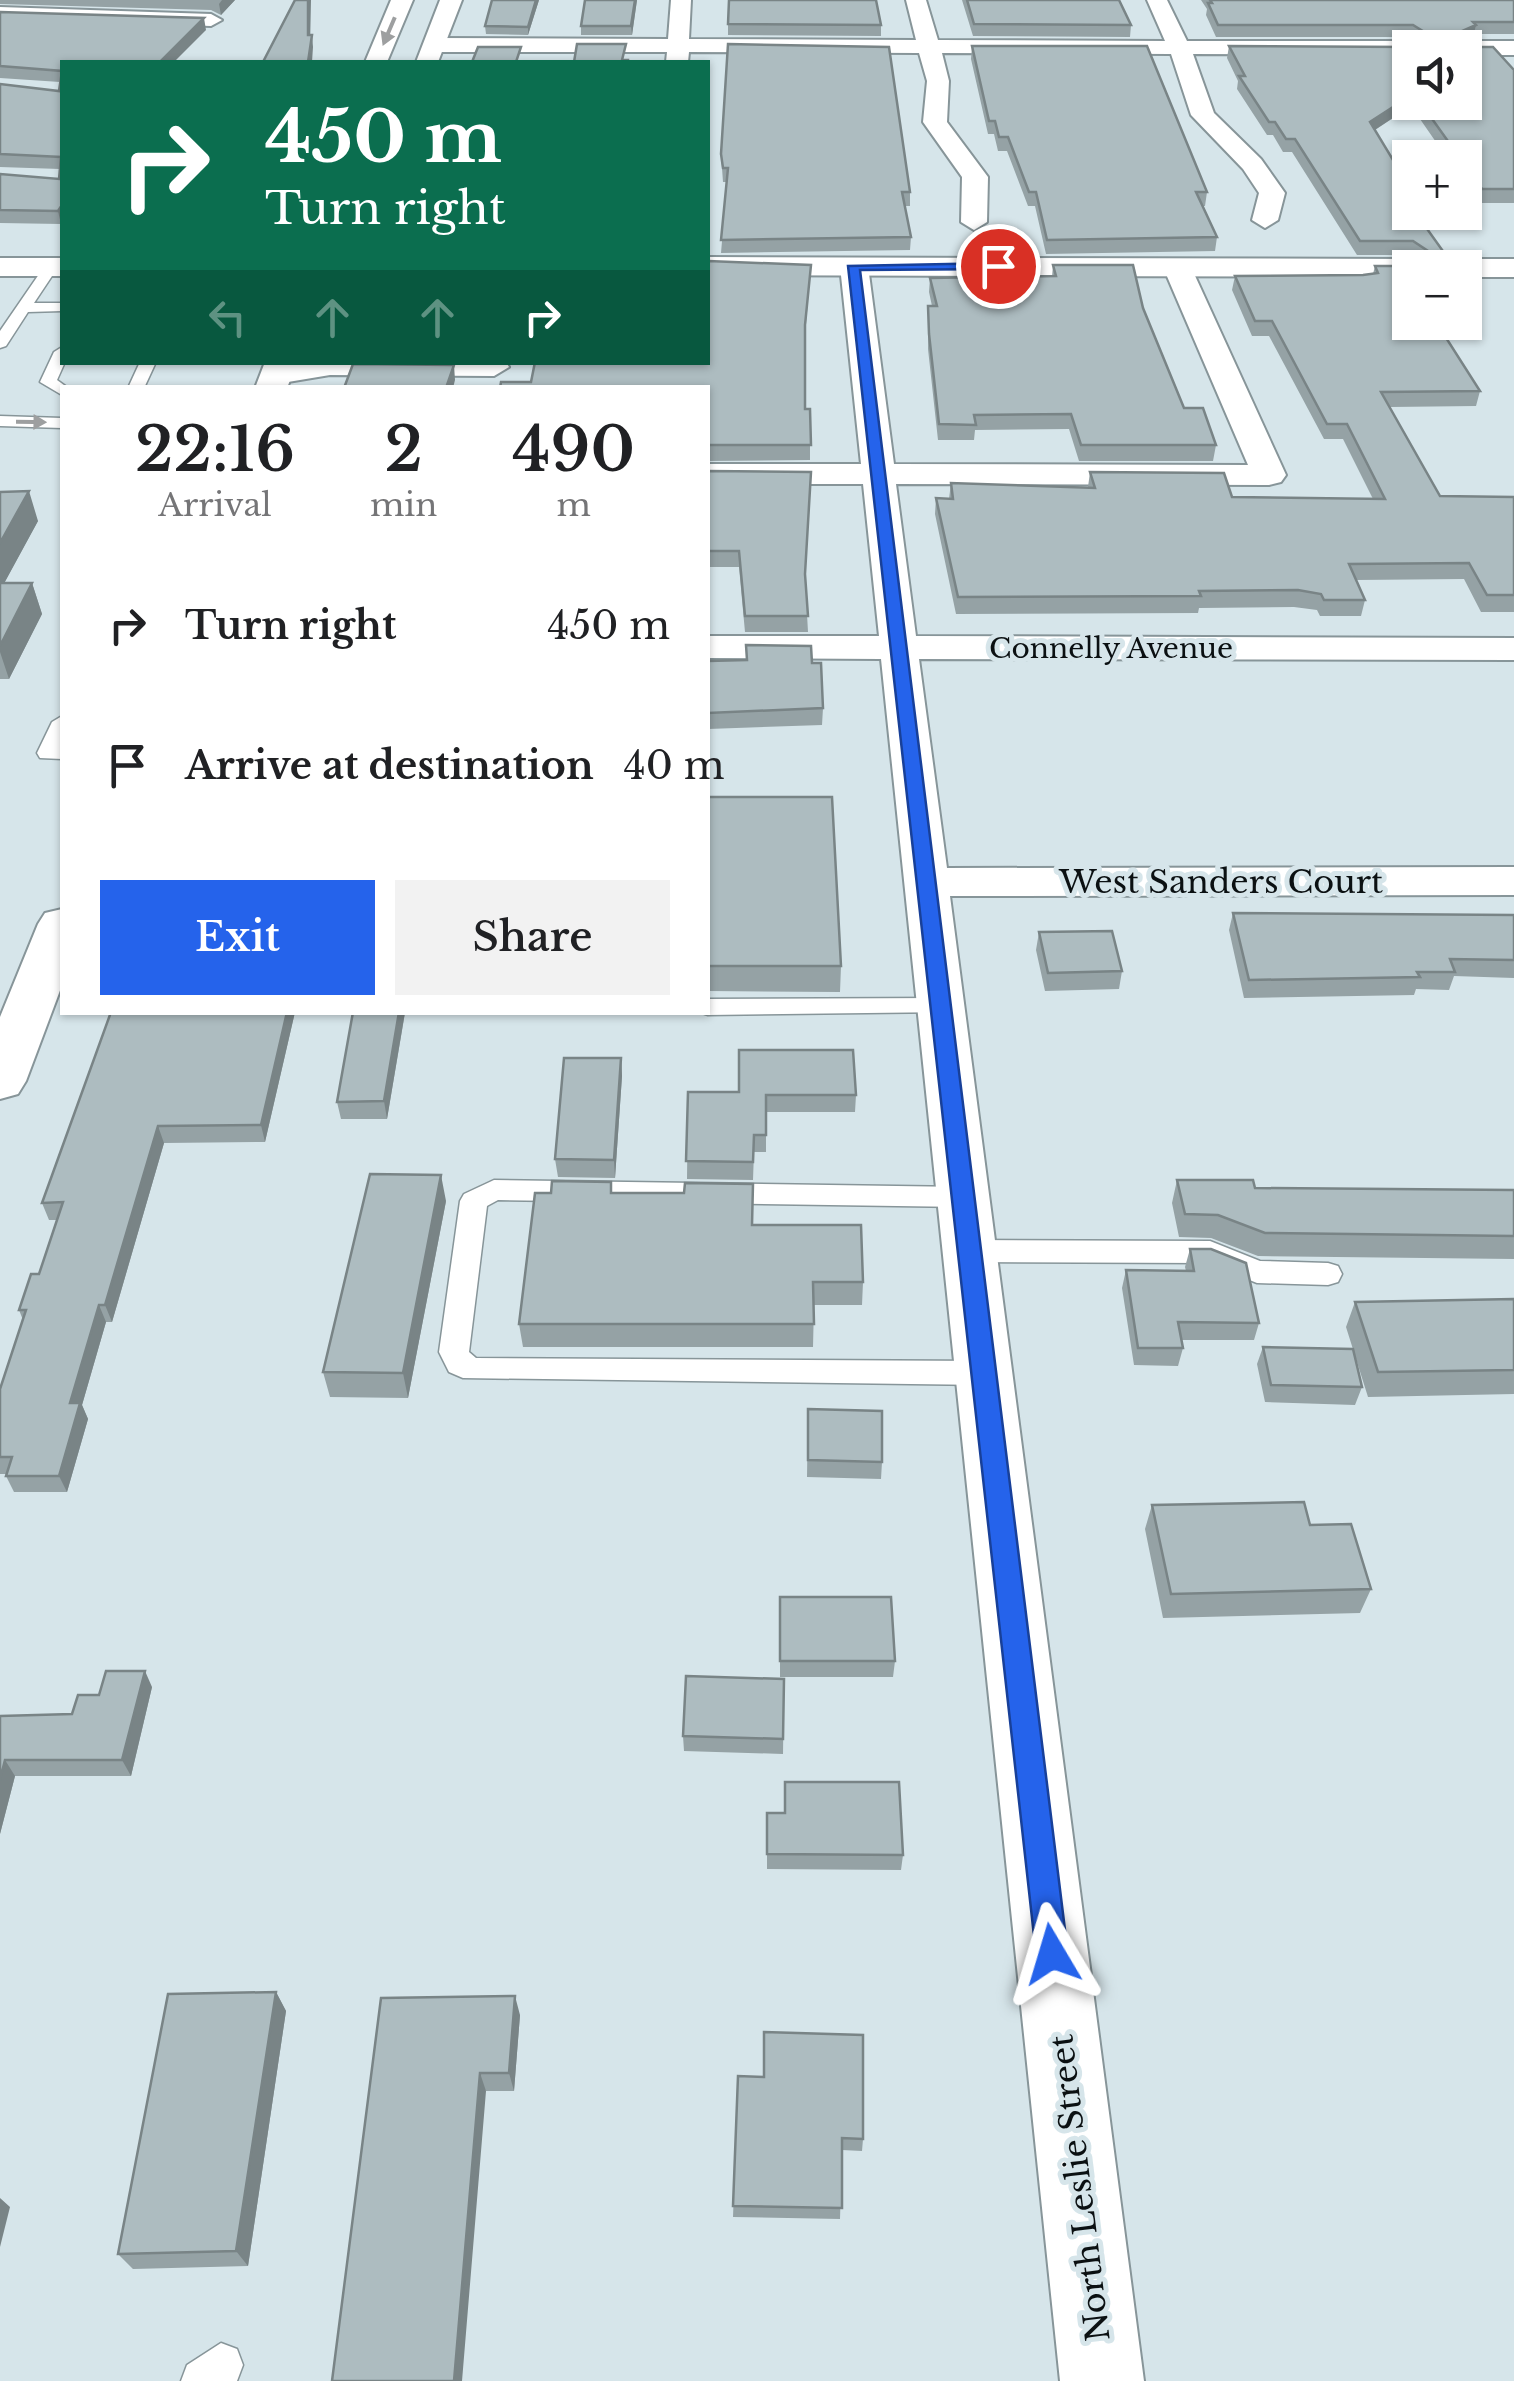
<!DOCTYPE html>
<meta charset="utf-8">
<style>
body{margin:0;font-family:"Libre Baskerville",serif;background:#f2f2f2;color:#202124;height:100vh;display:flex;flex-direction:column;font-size:38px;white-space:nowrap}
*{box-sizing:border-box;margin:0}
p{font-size:32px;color:#757577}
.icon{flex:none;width:55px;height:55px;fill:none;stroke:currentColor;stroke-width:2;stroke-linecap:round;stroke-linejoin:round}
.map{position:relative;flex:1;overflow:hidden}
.details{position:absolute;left:60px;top:385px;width:650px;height:630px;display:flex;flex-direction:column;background:#fff;border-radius:0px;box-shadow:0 2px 8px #0004}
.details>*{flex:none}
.top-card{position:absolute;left:60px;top:60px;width:650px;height:305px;border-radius:0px;box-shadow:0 2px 8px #0004;background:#0b6e4f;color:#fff;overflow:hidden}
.tools{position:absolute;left:1392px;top:30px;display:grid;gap:20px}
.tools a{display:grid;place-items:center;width:90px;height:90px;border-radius:0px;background:#fff;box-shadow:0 2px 8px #0004;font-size:50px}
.pin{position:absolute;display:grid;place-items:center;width:85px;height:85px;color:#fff;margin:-42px;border:5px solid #fff;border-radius:50%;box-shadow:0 2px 10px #0007}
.me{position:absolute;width:110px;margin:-55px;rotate:353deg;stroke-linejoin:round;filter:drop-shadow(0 0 8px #0008)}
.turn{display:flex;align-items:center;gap:35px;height:210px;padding:0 40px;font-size:45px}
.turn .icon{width:130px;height:130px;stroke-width:2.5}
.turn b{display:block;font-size:70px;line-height:85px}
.lanes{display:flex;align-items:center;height:95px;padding:0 40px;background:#0003;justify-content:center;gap:50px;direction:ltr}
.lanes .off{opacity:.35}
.eta{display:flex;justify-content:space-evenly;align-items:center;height:170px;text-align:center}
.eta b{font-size:60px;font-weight:600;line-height:70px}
.button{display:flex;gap:20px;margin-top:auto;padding:20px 40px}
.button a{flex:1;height:115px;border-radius:0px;background:#2563eb;color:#fff;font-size:40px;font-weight:600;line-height:115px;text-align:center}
.button a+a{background:#f2f2f2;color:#202124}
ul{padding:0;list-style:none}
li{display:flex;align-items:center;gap:30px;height:140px;padding:0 40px}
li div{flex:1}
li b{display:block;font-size:38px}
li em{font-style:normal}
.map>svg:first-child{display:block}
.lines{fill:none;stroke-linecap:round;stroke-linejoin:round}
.lane-casing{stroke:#879599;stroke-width:3}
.street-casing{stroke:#879599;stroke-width:4}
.secondary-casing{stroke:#879599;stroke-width:4}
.lane{fill:#fff;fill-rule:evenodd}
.street{fill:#fff;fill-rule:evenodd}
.secondary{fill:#fff;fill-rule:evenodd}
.wall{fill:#95a2a5;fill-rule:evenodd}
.shaded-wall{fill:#798486}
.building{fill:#adbcc0;stroke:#798486;stroke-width:2.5}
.oneway{fill:#9d9fa0}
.route{fill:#2563eb;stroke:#184099;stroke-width:2.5}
.labels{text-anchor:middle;stroke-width:10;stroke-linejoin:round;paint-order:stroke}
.far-street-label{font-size:28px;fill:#0b1012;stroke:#d6e5ea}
.street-label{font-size:32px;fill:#0b1012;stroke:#d6e5ea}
</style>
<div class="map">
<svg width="1514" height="2381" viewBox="0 0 1514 2381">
<rect width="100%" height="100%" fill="#d6e5ea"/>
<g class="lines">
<defs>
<path id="lane" d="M 46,264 L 58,267 L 34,303 L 62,303 L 62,311 L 28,312 L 6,346 L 0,348 L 0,331 Z
M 62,347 L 65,362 L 57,380 L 68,388 L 62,388 L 62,395 L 40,382 L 54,352 Z
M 140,362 L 156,362 L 144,388 L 128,388 Z
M 0,416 L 62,418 L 62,428 L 0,426 Z
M 62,716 L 62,759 L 40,758 L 37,753 L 52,722 Z
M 942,998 L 954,1006 L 951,1012 L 708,1015 L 699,1012 L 708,1012 L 708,999 Z
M 494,1180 L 964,1187 L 978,1197 L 964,1207 L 498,1200 L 487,1206 L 469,1352 L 476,1358 L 985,1361 L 996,1365 L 1000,1373 L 996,1381 L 985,1385 L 463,1378 L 449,1372 L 439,1352 L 460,1201 L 464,1194 Z
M 970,1240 L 1210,1241 L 1260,1261 L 1328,1263 L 1338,1266 L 1342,1274 L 1338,1282 L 1328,1285 L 1257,1283 L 1207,1263 L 970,1262 L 960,1259 L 956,1251 L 960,1243 Z
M 221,2343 L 237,2349 L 243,2365 L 237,2381 L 181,2381 L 187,2365 Z"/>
<path id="street" d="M 671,0 L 691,0 L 689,39 L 916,40 L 906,0 L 926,0 L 938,40 L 1165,41 L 1147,0 L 1167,0 L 1187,41 L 1410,41 L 1421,48 L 1410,48 L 1410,55 L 1193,54 L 1214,113 L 1261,159 L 1285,193 L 1278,220 L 1265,228 L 1252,220 L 1259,193 L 1243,169 L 1191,115 L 1171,54 L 942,53 L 949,81 L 947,122 L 988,177 L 987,222 L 974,230 L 961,222 L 962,177 L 923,122 L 927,81 L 919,53 L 689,52 L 688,62 L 666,62 L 667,52 L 434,52 L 423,45 L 434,38 L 668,39 Z
M 0,7 L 211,14 L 222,20 L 211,26 L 0,19 Z
M 1465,41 L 1514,41 L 1514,55 L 1465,55 L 1465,48 L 1454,48 Z
M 854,258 L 868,266 L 894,464 L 1248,465 L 1163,267 L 1177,259 L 1191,267 L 1286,475 L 1281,482 L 1269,485 L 896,484 L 916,636 L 1514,638 L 1514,660 L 919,659 L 947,868 L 1514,867 L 1514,895 L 950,896 L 1144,2381 L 1060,2381 L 881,659 L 708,658 L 708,636 L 879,636 L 863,484 L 708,484 L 708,464 L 861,464 L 840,266 Z
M 296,362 L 506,362 L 509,367 L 494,376 L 330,375 L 276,384 L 261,375 L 265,368 Z"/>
<path id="secondary" d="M 391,0 L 413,0 L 387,62 L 365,62 Z
M 440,0 L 462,0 L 438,62 L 416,62 Z
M 708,257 L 1410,259 L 1424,268 L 1410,268 L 1410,277 L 708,275 Z
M 0,258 L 62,258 L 62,276 L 0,276 Z
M 1465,259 L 1514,259 L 1514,277 L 1465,277 L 1465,268 L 1451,268 Z
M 265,362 L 297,362 L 287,388 L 255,388 Z
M 62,909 L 62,985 L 26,1081 L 18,1094 L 0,1099 L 0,1017 L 38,924 L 45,913 Z"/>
</defs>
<use href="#lane" class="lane-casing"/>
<use href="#street" class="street-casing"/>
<use href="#secondary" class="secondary-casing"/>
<use href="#lane" class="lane"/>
<use href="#street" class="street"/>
<use href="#secondary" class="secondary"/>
</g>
<path class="wall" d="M 0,0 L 235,0 L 221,15 L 211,10 L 0,4 Z
M 539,0 L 528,35 L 486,34 L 485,26 Z
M 637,0 L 632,35 L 581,35 L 581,26 Z
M 962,0 L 1119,0 L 1131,25 L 1130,37 L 973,36 Z
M 1201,0 L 1514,0 L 1514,34 L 1473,34 L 1473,37 L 1462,42 L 1514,70 L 1514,203 L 1478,203 L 1465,184 L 1465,158 L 1447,158 L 1411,106 L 1375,130 L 1410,188 L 1407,202 L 1455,268 L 1410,268 L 1410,322 L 1480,391 L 1476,406 L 1390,407 L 1440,496 L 1514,497 L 1514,612 L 1481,612 L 1464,579 L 1356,580 L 1365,600 L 1361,616 L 1320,616 L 1317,610 L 1294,607 L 1199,608 L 1198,613 L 956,614 L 935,514 L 936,498 L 949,499 L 951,483 L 1088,487 L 1090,472 L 1232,497 L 1373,499 L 1343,439 L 1324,439 L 1269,336 L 1252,336 L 1232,290 L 1235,276 L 1363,275 L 1373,274 L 1375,266 L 1414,266 L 1416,260 L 1410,255 L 1357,255 L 1292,152 L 1283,152 L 1273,135 L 1267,135 L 1237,89 L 1238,81 L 1227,58 L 1229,46 L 1413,47 L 1416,41 L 1410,37 L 1216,37 L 1206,15 L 1207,9 ZM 1410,48 L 1465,102 L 1410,102 Z
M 0,12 L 206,30 L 62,62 L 62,222 L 61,224 L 0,223 L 0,174 L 59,179 L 60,169 L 0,167 L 0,84 L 59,91 L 60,82 L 0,78 Z
M 728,24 L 881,25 L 881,36 L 728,35 Z
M 972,46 L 1207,192 L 1205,206 L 1203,206 L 1217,237 L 1215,251 L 1046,254 L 1035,206 L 1028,206 L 1007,151 L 998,151 L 994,134 L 988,134 L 971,59 Z
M 721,154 L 910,192 L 910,206 L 905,206 L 911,237 L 910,250 L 721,253 L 727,182 L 723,182 Z
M 811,265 L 805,336 L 805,409 L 810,409 L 810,460 L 708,461 L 708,388 L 531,382 Z
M 1053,265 L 1143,308 L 1184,408 L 1216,445 L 1213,461 L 1079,461 L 1069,429 L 975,430 L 974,440 L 938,440 L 928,349 L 928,306 L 932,306 L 929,292 L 930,278 L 1052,277 Z
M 1465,282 L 1479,301 L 1475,315 L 1465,315 Z
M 708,471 L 805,578 L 808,632 L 745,632 L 739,567 L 708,567 Z
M 0,492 L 38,521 L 4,583 L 32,583 L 42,614 L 9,679 L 0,679 Z
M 708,661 L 812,663 L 823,708 L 822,725 L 708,729 Z
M 708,797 L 841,966 L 840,992 L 708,991 Z
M 1233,913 L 1514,915 L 1514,978 L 1454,976 L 1449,990 L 1416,989 L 1414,995 L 1244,998 L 1229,930 Z
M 1039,932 L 1122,971 L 1119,989 L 1045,991 L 1036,950 Z
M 295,1012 L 265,1142 L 164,1143 L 112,1322 L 106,1322 L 82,1405 L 88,1419 L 67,1492 L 14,1492 L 6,1476 L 6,1474 L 0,1474 L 0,1389 L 23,1320 L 19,1310 L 39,1274 L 57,1220 L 49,1220 L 42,1203 Z
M 353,1012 L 437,1012 L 436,1014 L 405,1013 L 387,1119 L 341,1119 L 337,1102 Z
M 621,1058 L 622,1076 L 615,1178 L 558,1177 L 555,1159 Z
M 688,1092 L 856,1095 L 855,1112 L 766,1112 L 766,1152 L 754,1152 L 753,1180 L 687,1179 Z
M 1177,1180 L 1255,1188 L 1514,1190 L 1514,1259 L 1258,1256 L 1211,1238 L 1179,1237 L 1172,1203 Z
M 611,1182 L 612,1193 L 753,1225 L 863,1282 L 862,1305 L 814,1305 L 813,1347 L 523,1347 L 519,1324 L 551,1193 Z
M 446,1201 L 408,1398 L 330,1397 L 323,1372 Z
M 1190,1249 L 1259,1323 L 1254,1340 L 1181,1340 L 1183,1348 L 1178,1366 L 1134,1365 L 1122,1288 L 1126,1270 L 1186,1271 L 1185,1267 Z
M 1514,1299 L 1514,1394 L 1368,1397 L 1346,1327 L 1355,1302 Z
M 1263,1347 L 1362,1387 L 1355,1405 L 1265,1402 L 1257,1364 Z
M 808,1409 L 882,1462 L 881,1479 L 807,1477 Z
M 1152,1505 L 1310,1525 L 1371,1589 L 1360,1613 L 1163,1618 L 1145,1529 Z
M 780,1597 L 895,1661 L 893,1677 L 780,1677 Z
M 784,1679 L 783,1754 L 684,1751 L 683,1736 Z
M 152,1687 L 131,1776 L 15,1776 L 0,1834 L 0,1716 L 72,1714 L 99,1695 Z
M 767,1813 L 903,1855 L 901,1870 L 767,1869 Z
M 276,1992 L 286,2011 L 248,2266 L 133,2269 L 118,2254 Z
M 381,1998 L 520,2015 L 514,2091 L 486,2091 Z
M 738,2076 L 863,2139 L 862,2151 L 842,2150 L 840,2219 L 733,2217 Z"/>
<path class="shaded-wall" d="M 222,0 L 235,0 L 221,15 L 219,4 Z
M 308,0 L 311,0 L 310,47 L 308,35 Z
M 536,0 L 539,0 L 528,35 L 528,27 Z
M 635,0 L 637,0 L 632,35 L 631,26 Z
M 204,18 L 206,30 L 174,62 L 160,62 Z
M 1476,25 L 1473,37 L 1450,47 L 1453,35 Z
M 312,35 L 313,47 L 312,62 L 308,62 Z
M 1410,96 L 1410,102 L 1412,102 L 1411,106 L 1367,135 L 1370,122 Z
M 62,205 L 62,222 L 61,224 L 58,211 Z
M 454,365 L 455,380 L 453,388 L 446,388 Z
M 29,491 L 38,521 L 0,591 L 0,543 Z
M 32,583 L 42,614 L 9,679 L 0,652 L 0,646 Z
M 287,1012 L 295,1012 L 265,1142 L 261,1125 Z
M 399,1012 L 405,1012 L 387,1119 L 384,1101 Z
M 621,1058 L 622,1076 L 615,1178 L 614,1160 Z
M 158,1126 L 164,1143 L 112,1322 L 105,1305 Z
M 441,1175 L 446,1201 L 408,1398 L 403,1373 Z
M 99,1305 L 106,1322 L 82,1405 L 88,1419 L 67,1492 L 59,1476 L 70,1403 Z
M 145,1671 L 152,1687 L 131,1776 L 122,1760 Z
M 5,1760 L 15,1776 L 0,1834 L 0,1780 Z
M 276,1992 L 286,2011 L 248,2266 L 236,2251 Z
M 515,1996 L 520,2015 L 514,2091 L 509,2073 Z
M 480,2073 L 486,2091 L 462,2381 L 454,2381 Z
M 0,2198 L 10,2207 L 0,2247 Z"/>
<path class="building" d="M 295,0 L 308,0 L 308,35 L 312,35 L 308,62 L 263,62 Z
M 492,0 L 536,0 L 528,27 L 485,26 Z
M 585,0 L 635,0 L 631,26 L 581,26 Z
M 729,0 L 876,0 L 881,25 L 728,24 Z
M 967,0 L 1119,0 L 1131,25 L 974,24 Z
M 1210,0 L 1514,0 L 1514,22 L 1473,22 L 1476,25 L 1453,35 L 1468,47 L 1493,47 L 1514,70 L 1514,189 L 1482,189 L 1465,165 L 1465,158 L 1460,158 L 1420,102 L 1465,102 L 1465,48 L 1410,48 L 1410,96 L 1370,122 L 1410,188 L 1397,188 L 1410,206 L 1410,212 L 1415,212 L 1455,268 L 1410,268 L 1410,322 L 1436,322 L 1480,391 L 1381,392 L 1440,496 L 1514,497 L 1514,595 L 1487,595 L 1469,563 L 1349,564 L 1365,600 L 1324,600 L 1321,594 L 1298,590 L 1199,591 L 1201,596 L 958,597 L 936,498 L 953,499 L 951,483 L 1095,488 L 1090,472 L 1224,473 L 1232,497 L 1385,499 L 1347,424 L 1327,424 L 1272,321 L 1255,321 L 1235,276 L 1363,275 L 1378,273 L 1375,266 L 1414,266 L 1417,258 L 1431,253 L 1413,241 L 1360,241 L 1295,139 L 1286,139 L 1275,122 L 1269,122 L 1239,76 L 1245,76 L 1229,46 L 1413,47 L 1417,40 L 1427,38 L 1426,33 L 1413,25 L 1218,25 L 1208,3 L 1212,3 Z
M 0,12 L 204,18 L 160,62 L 62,62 L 62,205 L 58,211 L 0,210 L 0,174 L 59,179 L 61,157 L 0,154 L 0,84 L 59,91 L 62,71 L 0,66 Z
M 577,44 L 626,44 L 622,60 L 628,60 L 628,62 L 574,62 Z
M 728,44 L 889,47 L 910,192 L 902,192 L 911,237 L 721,240 L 728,168 L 723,168 L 721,154 Z
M 972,46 L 1147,46 L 1207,192 L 1196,192 L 1217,237 L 1047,240 L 1036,192 L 1029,192 L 1008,137 L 999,137 L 995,121 L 989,121 Z
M 478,47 L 521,47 L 516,62 L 472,62 Z
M 708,261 L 811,265 L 805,325 L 805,409 L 810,409 L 811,445 L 708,445 L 708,388 L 500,388 L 501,382 L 531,382 L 535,362 L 708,362 Z
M 1053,265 L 1133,265 L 1143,308 L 1184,408 L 1203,408 L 1216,445 L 1081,445 L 1071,414 L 974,415 L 976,425 L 939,424 L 929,334 L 928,306 L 937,306 L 930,278 L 1056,276 Z
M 1465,282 L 1479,301 L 1465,301 Z
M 353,364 L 454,365 L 446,388 L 344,388 Z
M 708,471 L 811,472 L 805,574 L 808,616 L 745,616 L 739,551 L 708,551 Z
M 29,491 L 0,543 L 0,492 Z
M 0,583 L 32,583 L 0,646 Z
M 746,645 L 811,646 L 812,663 L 821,663 L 823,708 L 708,713 L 708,661 L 747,660 Z
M 708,797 L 832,797 L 841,966 L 708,966 Z
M 1233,913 L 1514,915 L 1514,960 L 1450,959 L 1455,972 L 1417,972 L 1420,977 L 1249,980 Z
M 1112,931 L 1122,971 L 1048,973 L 1039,932 Z
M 111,1012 L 287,1012 L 261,1125 L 158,1126 L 105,1305 L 99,1305 L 70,1403 L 80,1403 L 59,1476 L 6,1476 L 12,1457 L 0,1457 L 0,1389 L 26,1310 L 19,1310 L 31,1274 L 39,1274 L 63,1202 L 42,1203 Z
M 353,1012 L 399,1012 L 384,1101 L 337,1102 Z
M 739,1050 L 853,1050 L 856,1095 L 766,1095 L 766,1135 L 754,1135 L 753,1162 L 686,1161 L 688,1092 L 739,1092 Z
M 564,1058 L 621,1058 L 614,1160 L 555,1159 Z
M 370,1174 L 441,1175 L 403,1373 L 323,1372 Z
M 1177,1180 L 1253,1180 L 1255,1188 L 1514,1190 L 1514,1236 L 1265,1233 L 1218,1215 L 1185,1214 Z
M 552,1181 L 611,1182 L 611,1193 L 684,1193 L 685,1183 L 753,1184 L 752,1225 L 861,1225 L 863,1282 L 813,1282 L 814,1324 L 519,1324 L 535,1193 L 551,1193 Z
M 1190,1249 L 1211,1249 L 1246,1263 L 1259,1323 L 1178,1322 L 1183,1348 L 1138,1348 L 1126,1270 L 1194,1271 Z
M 1514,1299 L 1514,1370 L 1378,1372 L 1355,1302 Z
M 1263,1347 L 1353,1349 L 1362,1387 L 1271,1385 Z
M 808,1409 L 882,1411 L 882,1462 L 808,1460 Z
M 1304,1502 L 1310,1525 L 1351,1524 L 1371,1589 L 1171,1594 L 1152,1505 Z
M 780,1597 L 891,1597 L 895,1661 L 780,1661 Z
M 106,1671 L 145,1671 L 122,1760 L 5,1760 L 0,1780 L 0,1716 L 72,1714 L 78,1695 L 99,1695 Z
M 686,1676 L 784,1679 L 783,1739 L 683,1736 Z
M 785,1782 L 899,1782 L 903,1855 L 767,1854 L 767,1813 L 785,1813 Z
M 276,1992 L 236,2251 L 118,2254 L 168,1994 Z
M 515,1996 L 509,2073 L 480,2073 L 454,2381 L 332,2381 L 381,1998 Z
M 764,2032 L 863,2035 L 863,2139 L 842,2138 L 842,2208 L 733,2206 L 738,2076 L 764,2077 Z"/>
<defs><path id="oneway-solid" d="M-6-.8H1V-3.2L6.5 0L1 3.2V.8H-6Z" transform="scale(2.5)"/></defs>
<g class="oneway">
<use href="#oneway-solid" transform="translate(389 31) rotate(113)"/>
<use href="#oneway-solid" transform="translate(31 422) rotate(1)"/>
</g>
<path class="route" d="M 998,263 L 1002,269 L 860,270 L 1068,1954 L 1063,1966 L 1052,1970 L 1041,1966 L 1036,1954 L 848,266 Z"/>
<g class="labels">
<g class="far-street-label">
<text x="1111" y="658">Connelly Avenue</text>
</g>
<g class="street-label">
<text x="1221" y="893">West Sanders Court</text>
<text transform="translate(1080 2188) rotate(-97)" y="11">North Leslie Street</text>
</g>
</g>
</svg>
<div class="tools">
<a><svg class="icon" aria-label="sound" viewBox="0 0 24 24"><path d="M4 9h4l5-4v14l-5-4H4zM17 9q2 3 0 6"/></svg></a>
<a>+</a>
<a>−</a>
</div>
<div class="pin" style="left:998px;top:266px;background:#d93025"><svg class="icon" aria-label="arrive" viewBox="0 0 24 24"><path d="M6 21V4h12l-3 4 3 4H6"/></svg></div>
<svg class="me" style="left:1052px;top:1954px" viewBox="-20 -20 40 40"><path d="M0-17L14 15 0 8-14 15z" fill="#2563eb" stroke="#fff" stroke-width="4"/></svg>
<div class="top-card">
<div class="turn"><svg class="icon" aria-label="right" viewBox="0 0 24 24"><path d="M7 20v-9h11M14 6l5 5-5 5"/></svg><div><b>450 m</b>Turn right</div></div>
<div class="lanes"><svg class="icon off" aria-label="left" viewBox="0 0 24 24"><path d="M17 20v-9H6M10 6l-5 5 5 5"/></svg><svg class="icon off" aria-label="ahead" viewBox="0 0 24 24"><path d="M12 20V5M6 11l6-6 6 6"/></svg><svg class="icon off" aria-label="ahead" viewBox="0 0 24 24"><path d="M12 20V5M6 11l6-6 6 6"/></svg><svg class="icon" aria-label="right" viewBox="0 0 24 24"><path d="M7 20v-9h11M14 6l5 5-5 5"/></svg></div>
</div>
<section class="details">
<div class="eta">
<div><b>22:16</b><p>Arrival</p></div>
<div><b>2</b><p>min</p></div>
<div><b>490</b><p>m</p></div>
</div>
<ul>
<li><svg class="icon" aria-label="right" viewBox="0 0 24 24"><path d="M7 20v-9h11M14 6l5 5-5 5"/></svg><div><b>Turn right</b></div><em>450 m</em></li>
<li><svg class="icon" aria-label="arrive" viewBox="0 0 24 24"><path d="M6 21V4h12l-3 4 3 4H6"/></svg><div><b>Arrive at destination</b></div><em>40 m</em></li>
</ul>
<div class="button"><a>Exit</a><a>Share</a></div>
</section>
</div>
